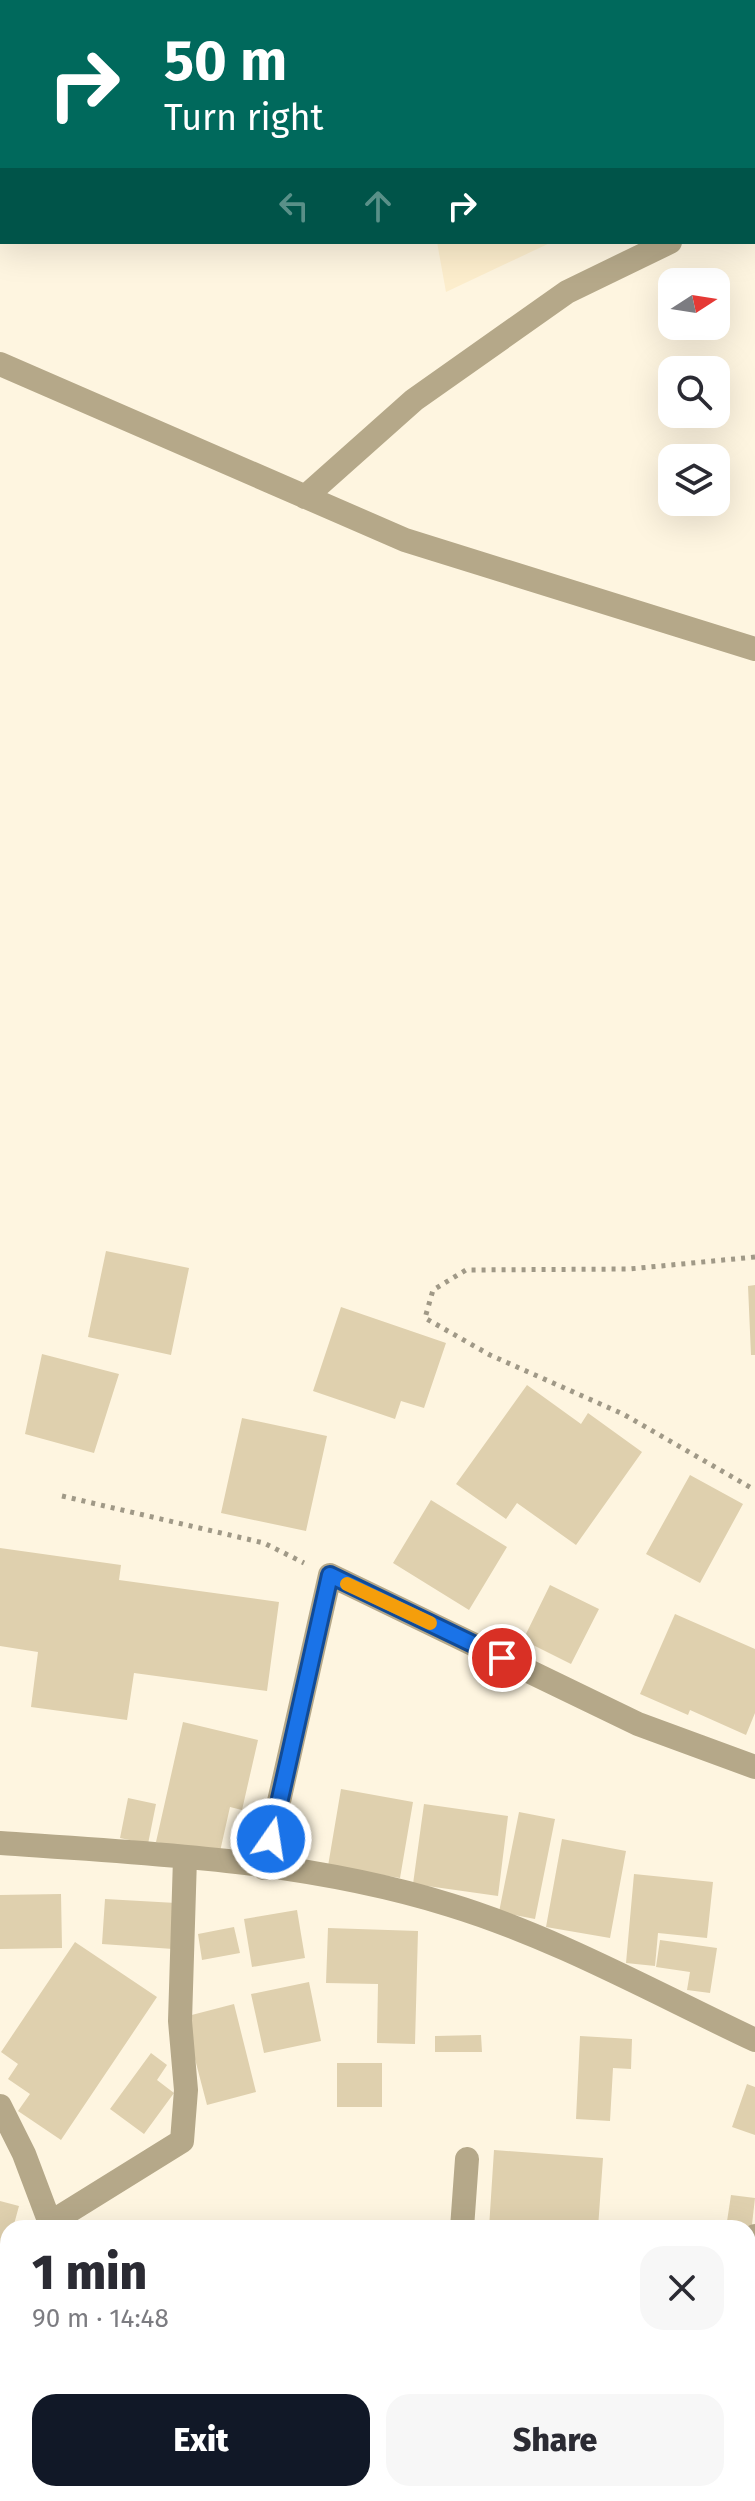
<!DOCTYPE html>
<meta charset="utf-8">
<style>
body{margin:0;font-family:"Fira Sans",sans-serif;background:#f7f7f7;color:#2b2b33;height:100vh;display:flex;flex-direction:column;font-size:30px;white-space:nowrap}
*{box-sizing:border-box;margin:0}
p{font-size:26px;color:#7c7c81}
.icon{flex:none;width:44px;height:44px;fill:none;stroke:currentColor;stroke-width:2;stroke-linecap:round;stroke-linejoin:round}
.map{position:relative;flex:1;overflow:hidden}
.details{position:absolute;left:0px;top:2220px;width:756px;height:282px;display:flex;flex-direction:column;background:#fff;border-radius:24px 24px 0 0;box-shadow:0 8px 32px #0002}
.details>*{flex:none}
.banner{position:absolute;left:0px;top:0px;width:756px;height:244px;box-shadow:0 8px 32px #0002;background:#00695c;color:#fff;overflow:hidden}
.needle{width:52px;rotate:78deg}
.tools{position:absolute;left:658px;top:268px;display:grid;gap:16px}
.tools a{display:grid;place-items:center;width:72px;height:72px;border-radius:16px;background:#fff;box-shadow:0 8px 32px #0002;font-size:40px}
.pin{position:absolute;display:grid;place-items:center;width:68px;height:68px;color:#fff;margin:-34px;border:4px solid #fff;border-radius:50%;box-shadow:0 2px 8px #0007}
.me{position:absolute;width:88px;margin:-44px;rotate:13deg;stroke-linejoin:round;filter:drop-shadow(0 0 6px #0008)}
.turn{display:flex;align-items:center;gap:28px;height:168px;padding:0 32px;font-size:36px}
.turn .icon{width:104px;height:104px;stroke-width:2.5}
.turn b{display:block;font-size:56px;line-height:68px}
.lanes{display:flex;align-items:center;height:76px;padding:0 32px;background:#0003;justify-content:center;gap:40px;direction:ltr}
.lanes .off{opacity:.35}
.round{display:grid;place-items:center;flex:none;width:84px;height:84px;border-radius:24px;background:#f7f7f7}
.headline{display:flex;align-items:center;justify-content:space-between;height:136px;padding:0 32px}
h1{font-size:48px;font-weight:800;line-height:60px}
.cta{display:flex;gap:16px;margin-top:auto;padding:16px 32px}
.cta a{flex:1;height:92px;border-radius:24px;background:#111827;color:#fff;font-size:32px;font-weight:800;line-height:92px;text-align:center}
.cta a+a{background:#f7f7f7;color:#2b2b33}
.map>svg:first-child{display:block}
.built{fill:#fcedcc}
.green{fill:#dcc794}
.building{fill:#dfd0ae}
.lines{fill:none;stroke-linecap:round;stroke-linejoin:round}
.path{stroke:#a09987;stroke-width:5;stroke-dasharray:4 6;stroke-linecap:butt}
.minor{stroke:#b5a889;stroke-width:24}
.route-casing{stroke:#114b97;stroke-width:20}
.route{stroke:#1a73e8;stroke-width:14}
.slow{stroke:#f59e0b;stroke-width:14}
</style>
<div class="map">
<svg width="755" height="2501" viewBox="0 0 755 2501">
<rect width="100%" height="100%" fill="#fef5e0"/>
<path class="built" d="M 84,0 L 573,0 L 574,2 L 84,2 Z
M 437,242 L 552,242 L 446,292 Z"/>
<path class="green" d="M 0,2367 L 8,2368 L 8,2494 L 649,2494 L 684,2501 L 0,2501 Z"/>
<path class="building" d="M 106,1251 L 189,1268 L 171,1355 L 88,1337 Z
M 755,1285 L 755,1355 L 751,1355 L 748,1286 Z
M 341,1307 L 446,1343 L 424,1408 L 401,1401 L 395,1419 L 313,1391 Z
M 42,1354 L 119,1374 L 94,1453 L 25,1434 Z
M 527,1385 L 581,1424 L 588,1413 L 642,1452 L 576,1545 L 517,1503 L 506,1519 L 456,1484 Z
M 242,1418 L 327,1436 L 306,1531 L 221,1513 Z
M 690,1475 L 743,1504 L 700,1583 L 646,1554 Z
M 431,1500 L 507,1547 L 469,1610 L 393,1563 Z
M 0,1548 L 121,1565 L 119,1580 L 279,1602 L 267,1691 L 134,1673 L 127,1720 L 31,1707 L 38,1652 L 0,1646 Z
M 550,1585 L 599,1609 L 571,1664 L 523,1640 Z
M 675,1614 L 755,1649 L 755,1713 L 746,1735 L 690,1710 L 688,1715 L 640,1694 Z
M 183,1722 L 258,1740 L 242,1810 L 230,1807 L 219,1856 L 156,1842 Z
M 341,1789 L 413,1802 L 400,1878 L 328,1866 Z
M 128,1798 L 156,1804 L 148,1844 L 120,1838 Z
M 424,1804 L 508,1816 L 498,1896 L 413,1884 Z
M 519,1812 L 555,1819 L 535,1919 L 499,1912 Z
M 562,1839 L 626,1851 L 610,1938 L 546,1927 Z
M 634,1874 L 713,1882 L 707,1938 L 658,1933 L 655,1966 L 626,1963 Z
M 61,1894 L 62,1948 L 0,1949 L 0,1895 Z
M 105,1899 L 176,1903 L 173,1949 L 102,1944 Z
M 297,1910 L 305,1958 L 252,1967 L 244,1919 Z
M 234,1927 L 240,1953 L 202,1960 L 198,1934 Z
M 328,1928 L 418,1931 L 415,2044 L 377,2043 L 378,1984 L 326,1983 Z
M 660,1940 L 717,1948 L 710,1993 L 687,1990 L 690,1972 L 656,1967 Z
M 75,1942 L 157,1997 L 61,2140 L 18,2111 L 30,2094 L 8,2079 L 18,2064 L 1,2052 Z
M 309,1982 L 321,2041 L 264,2053 L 251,1994 Z
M 234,2004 L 256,2092 L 207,2105 L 184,2017 Z
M 481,2035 L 482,2052 L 435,2052 L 435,2036 Z
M 580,2036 L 632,2039 L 631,2069 L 613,2068 L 610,2121 L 576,2119 Z
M 151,2053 L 167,2065 L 157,2080 L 174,2093 L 144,2134 L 110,2109 Z
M 337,2063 L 382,2063 L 382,2107 L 337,2107 Z
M 747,2084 L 755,2087 L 755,2135 L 732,2127 Z
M 494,2150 L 603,2158 L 598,2228 L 489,2228 Z
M 731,2195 L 755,2198 L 750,2242 L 748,2228 L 726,2228 Z
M 0,2201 L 19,2206 L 13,2228 L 8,2228 L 4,2268 L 0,2267 Z
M 752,2389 L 755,2389 L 755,2461 L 748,2460 L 748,2405 L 751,2406 Z
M 0,2469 L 8,2470 L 8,2494 L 27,2494 L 26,2501 L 0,2501 Z
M 56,2494 L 67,2494 L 97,2501 L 55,2501 Z
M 228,2494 L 328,2494 L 328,2501 L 228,2501 Z
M 460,2494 L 493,2494 L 494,2501 L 461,2501 Z
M 502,2494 L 568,2494 L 568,2501 L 502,2501 Z"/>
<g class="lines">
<path class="path" d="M 755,1257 L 629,1269 L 466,1270 L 433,1290 L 425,1318 L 490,1355 L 623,1414 L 755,1490
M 62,1496 L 264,1543 L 304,1563"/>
<path class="minor" d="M 634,0 L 635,2
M 0,364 L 405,540 L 755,649
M 305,497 L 414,400 L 567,292 L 670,242
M 0,1843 C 149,1853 306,1860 450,1905 C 555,1937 655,1993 755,2040
M 264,1868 L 330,1575 L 638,1724 L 755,1767
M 0,2106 L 24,2154 L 50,2223
M 49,2228 L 50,2223 L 182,2141 L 186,2090 L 180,2021 L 185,1858
M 462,2228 L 467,2159
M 748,2251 L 755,2236
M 0,2359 L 8,2363
M 178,2501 L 179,2494
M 614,2501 L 620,2494"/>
</g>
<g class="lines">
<defs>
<path id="route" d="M 271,1839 L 330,1575 L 502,1658"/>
</defs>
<use href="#route" class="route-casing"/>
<use href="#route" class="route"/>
<path class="slow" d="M 347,1584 L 430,1623"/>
</g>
</svg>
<div class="tools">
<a><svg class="needle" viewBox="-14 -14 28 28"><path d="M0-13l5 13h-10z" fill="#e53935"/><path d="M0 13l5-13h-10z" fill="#7c7c81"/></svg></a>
<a><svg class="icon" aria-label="search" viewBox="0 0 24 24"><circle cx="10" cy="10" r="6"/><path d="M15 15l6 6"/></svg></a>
<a><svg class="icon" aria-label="layers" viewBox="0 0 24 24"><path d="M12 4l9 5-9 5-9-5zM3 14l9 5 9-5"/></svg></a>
</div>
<div class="pin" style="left:502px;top:1658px;background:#d93025"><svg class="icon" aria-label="arrive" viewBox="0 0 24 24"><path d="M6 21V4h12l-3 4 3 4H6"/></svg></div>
<svg class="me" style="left:271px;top:1839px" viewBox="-20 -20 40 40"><circle r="17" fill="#1a73e8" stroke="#fff" stroke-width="3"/><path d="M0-11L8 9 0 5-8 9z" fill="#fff"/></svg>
<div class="banner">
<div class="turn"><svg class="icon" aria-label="right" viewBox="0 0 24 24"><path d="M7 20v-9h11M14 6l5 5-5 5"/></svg><div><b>50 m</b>Turn right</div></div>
<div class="lanes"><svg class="icon off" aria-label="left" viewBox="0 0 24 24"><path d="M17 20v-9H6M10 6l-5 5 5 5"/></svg><svg class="icon off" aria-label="ahead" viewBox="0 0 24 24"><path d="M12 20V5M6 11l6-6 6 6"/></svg><svg class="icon" aria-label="right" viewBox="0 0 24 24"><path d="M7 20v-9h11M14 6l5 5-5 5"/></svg></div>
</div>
<section class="details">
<div class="headline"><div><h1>1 min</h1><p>90 m · 14:48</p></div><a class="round"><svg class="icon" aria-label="close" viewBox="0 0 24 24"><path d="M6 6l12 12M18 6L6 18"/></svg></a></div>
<div class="cta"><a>Exit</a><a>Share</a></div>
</section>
</div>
